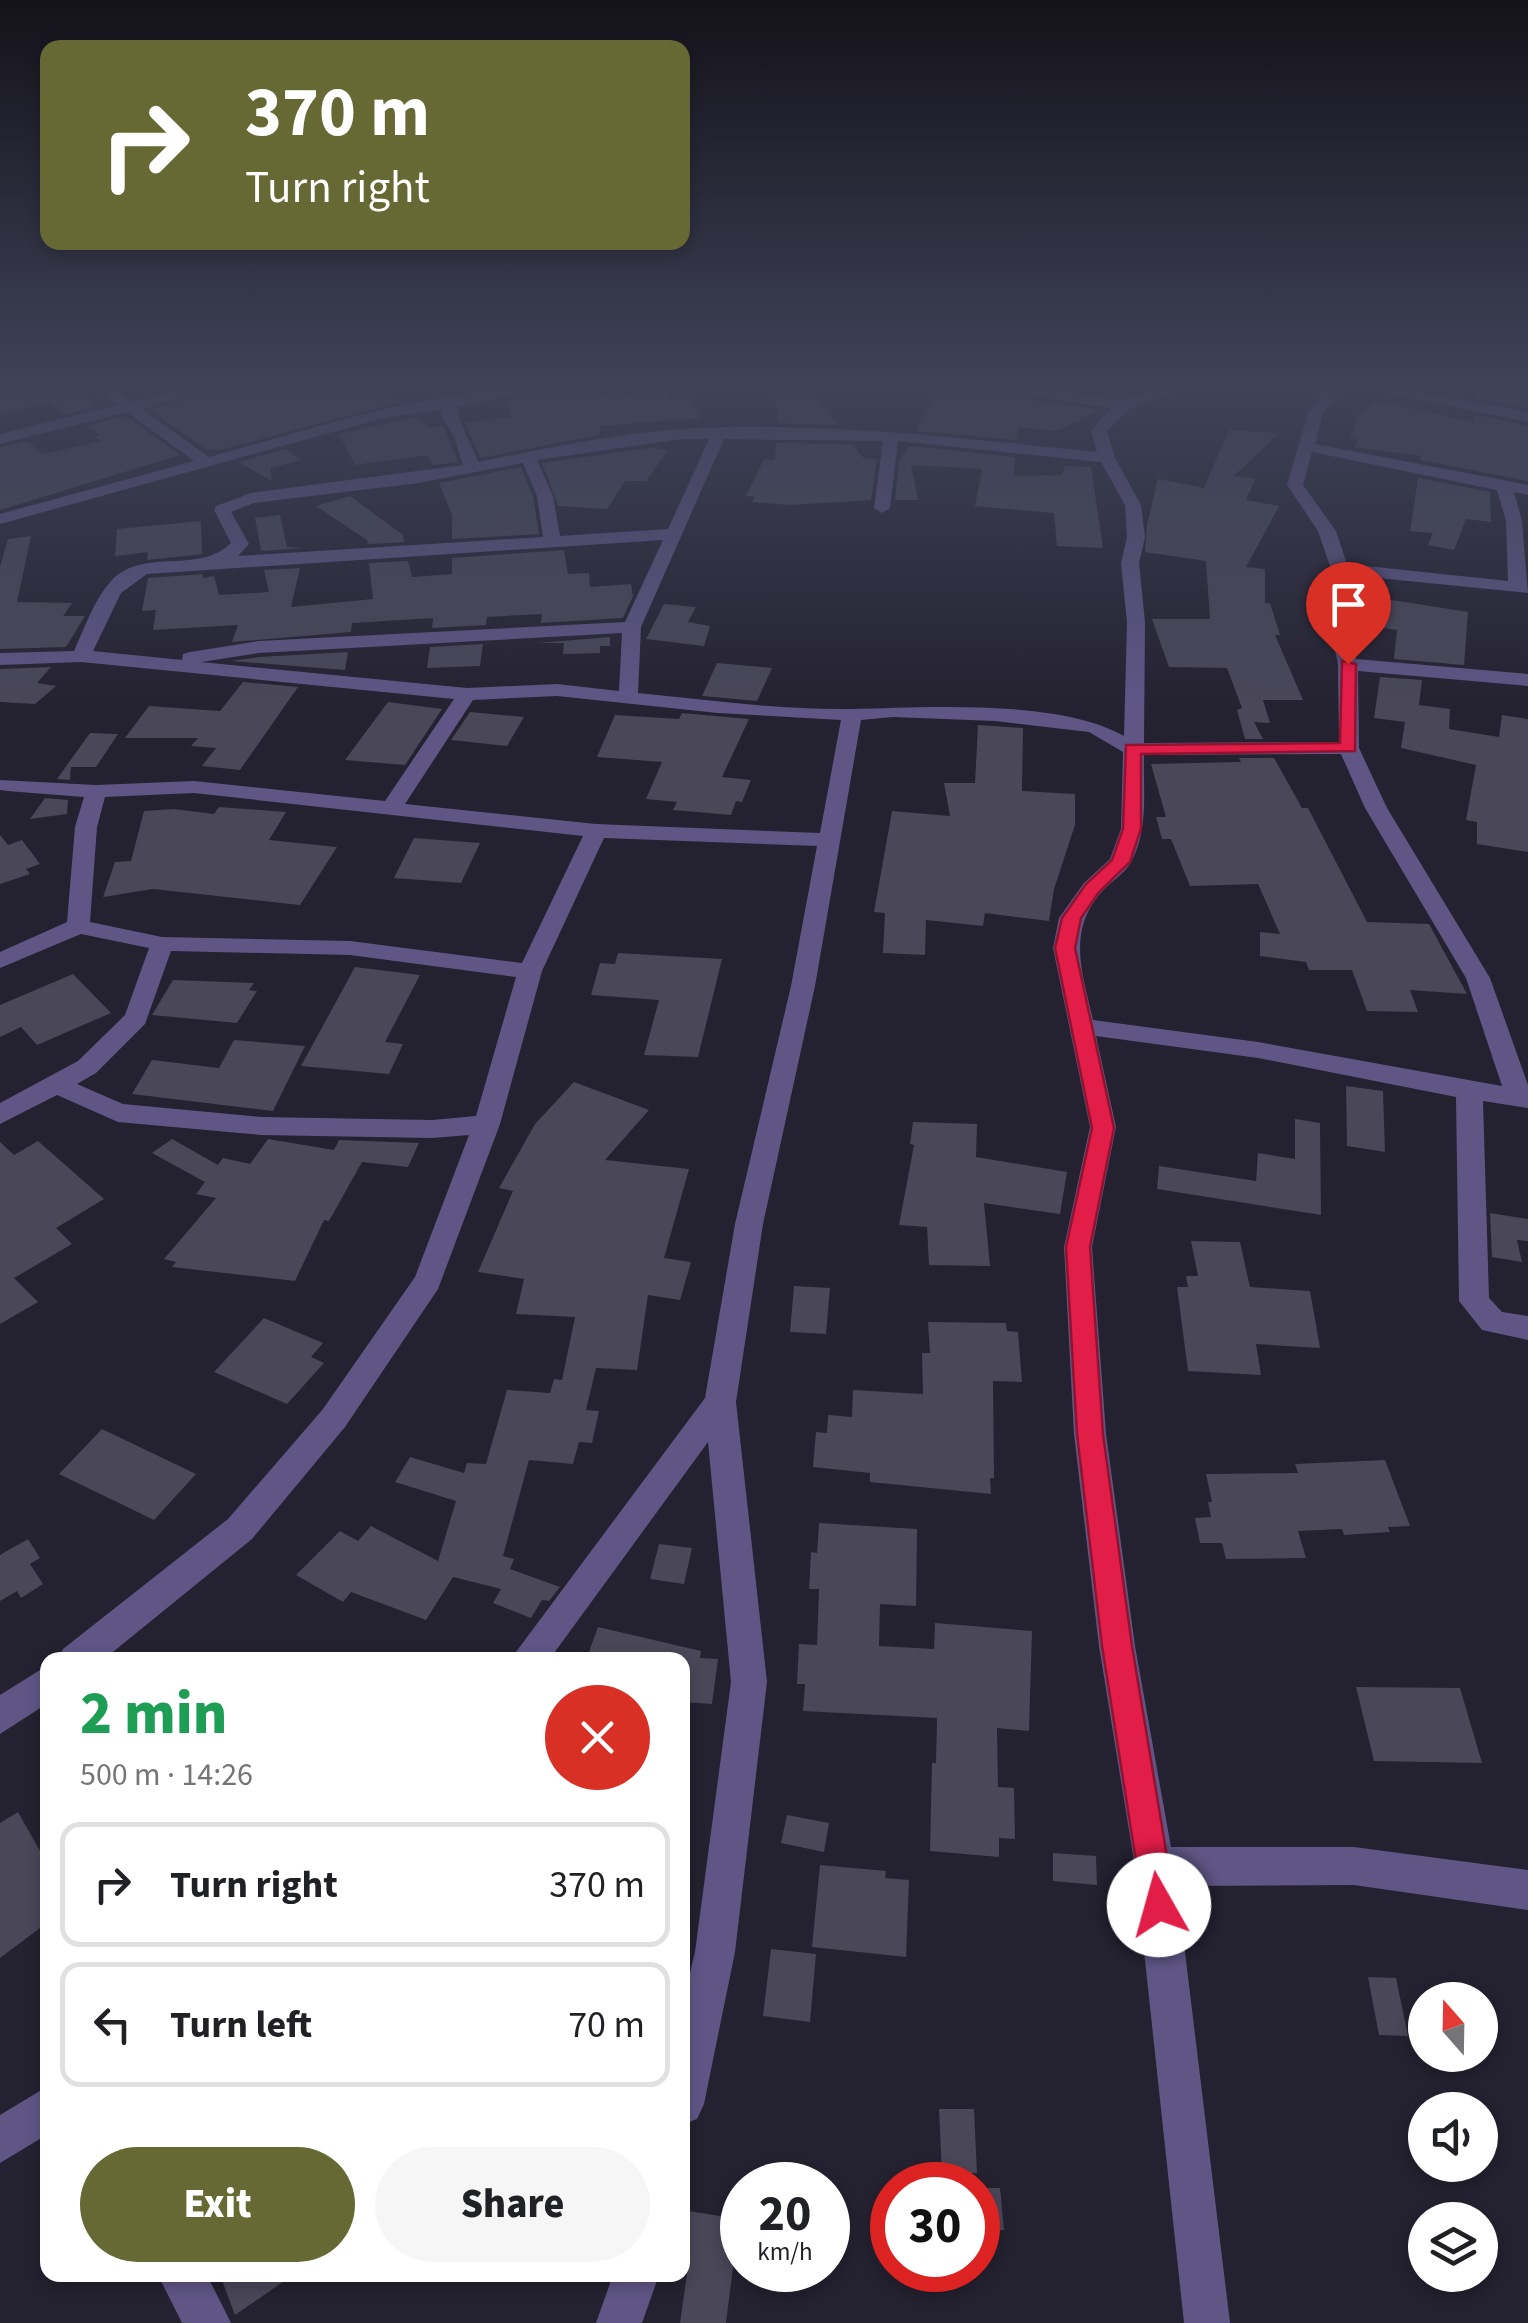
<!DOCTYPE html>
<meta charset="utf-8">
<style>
body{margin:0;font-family:"Source Sans 3",sans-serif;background:#f6f6f6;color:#202124;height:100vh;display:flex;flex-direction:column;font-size:38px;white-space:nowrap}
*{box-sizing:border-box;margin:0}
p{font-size:32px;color:#757577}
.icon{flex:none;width:55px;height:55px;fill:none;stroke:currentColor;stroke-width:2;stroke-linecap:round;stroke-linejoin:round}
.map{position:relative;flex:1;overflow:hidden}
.details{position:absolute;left:40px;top:1652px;width:650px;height:630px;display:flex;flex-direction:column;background:#fff;border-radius:20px;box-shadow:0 5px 15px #0003}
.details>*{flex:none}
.top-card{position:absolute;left:40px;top:40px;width:650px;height:210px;border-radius:20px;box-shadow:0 5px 15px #0003;background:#666933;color:#fff;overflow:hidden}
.needle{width:65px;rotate:340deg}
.buttons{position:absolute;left:1408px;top:1982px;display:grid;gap:20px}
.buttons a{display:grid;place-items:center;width:90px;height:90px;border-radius:50%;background:#fff;box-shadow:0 5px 15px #0003;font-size:50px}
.speed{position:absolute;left:720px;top:2162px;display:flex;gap:20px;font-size:50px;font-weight:700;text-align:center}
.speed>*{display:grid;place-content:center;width:130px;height:130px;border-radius:50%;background:#fff;box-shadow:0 5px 15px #0003;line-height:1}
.speed small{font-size:25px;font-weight:400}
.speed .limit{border:15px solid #d22;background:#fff;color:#111}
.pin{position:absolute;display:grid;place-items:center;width:85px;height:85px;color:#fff;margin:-102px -42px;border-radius:50% 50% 50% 0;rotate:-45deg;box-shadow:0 0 10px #0007}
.pin .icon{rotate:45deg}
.me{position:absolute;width:110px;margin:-55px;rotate:353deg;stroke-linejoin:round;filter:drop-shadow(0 0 8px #0008)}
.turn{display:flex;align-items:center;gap:35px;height:210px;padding:0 40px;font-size:45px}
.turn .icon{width:130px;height:130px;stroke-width:2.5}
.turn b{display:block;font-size:70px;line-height:85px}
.round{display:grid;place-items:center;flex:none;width:105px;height:105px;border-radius:52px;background:#f6f6f6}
.headline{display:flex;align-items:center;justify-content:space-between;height:170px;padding:0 40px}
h1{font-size:60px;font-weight:800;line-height:75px;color:#1e9e55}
.primary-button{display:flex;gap:20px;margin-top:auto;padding:20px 40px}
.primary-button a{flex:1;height:115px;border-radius:60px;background:#666933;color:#fff;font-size:40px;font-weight:800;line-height:115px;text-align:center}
.primary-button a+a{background:#f6f6f6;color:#202124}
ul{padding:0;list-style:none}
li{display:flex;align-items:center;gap:30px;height:125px;margin:0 20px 15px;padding:0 20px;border:5px solid #e0e0e0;border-radius:20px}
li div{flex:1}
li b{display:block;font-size:38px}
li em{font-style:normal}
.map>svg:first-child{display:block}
.building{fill:#494758}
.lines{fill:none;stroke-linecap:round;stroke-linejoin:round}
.street{fill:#5f5686;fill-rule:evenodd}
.route{fill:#e11d48;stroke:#92132f;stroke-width:2.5}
</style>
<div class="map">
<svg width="1528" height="2323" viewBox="0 0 1528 2323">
<rect width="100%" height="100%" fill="#242130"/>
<path class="building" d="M 0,388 L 72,388 L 98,406 L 67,414 L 49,402 L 0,414 Z
M 218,388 L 377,388 L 396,403 L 220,450 L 205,449 L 150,410 Z
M 566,388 L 576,388 L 585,399 L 668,391 L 669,399 L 691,397 L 701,418 L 600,426 L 600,435 L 480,458 L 465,423 L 511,417 L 507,400 Z
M 767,388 L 809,388 L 838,425 L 778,423 L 779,412 Z
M 973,388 L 998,388 L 1008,396 L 1101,410 L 1056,431 L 1018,427 L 1017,440 L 916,431 L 932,398 L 972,399 Z
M 1478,388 L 1528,388 L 1528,408 L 1477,399 Z
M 1375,401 L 1474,422 L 1475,415 L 1528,426 L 1528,481 L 1420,460 L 1421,456 L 1354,447 L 1358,440 L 1350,438 L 1358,417 Z
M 126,416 L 180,455 L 0,510 L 0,447 L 27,441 L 43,454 L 101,441 L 95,436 L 100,435 L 86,426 Z
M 415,417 L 429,428 L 443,426 L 458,462 L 432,465 L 428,455 L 355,465 L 339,434 Z
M 1229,430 L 1279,433 L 1234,476 L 1255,479 L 1246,500 L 1279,506 L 1246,567 L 1265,569 L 1265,603 L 1270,603 L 1280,635 L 1275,635 L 1303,700 L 1263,700 L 1270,723 L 1254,722 L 1263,739 L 1245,739 L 1237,710 L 1242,708 L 1227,668 L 1169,667 L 1152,619 L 1210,619 L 1206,561 L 1145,552 L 1147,525 L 1158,479 L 1204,488 Z
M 776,443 L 853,444 L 863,458 L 877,459 L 871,500 L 789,505 L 752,502 L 755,497 L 746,496 L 764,459 L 775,460 Z
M 909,446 L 1015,457 L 1014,476 L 1062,475 L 1065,466 L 1091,467 L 1103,548 L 1057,546 L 1054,513 L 975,506 L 982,469 L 911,465 L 918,500 L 895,500 L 899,461 Z
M 648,448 L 668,450 L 646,481 L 625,481 L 607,509 L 558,506 L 542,463 Z
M 286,449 L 301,460 L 270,468 L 272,481 L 239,462 Z
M 521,467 L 533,497 L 539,534 L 452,539 L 452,515 L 439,483 Z
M 1418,478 L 1490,492 L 1491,522 L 1466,519 L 1454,550 L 1428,545 L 1433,533 L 1410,531 Z
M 350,496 L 403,535 L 404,542 L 368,544 L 367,540 L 316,506 Z
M 280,515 L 287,547 L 304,548 L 261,551 L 255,518 Z
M 201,521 L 202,554 L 147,560 L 148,552 L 115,556 L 117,529 Z
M 31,536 L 17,602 L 72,603 L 63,616 L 85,616 L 66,647 L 0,649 L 0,567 L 8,539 Z
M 564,550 L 568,574 L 589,573 L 590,587 L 631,584 L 633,596 L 623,618 L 541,623 L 542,614 L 487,617 L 486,625 L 432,628 L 433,618 L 352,623 L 351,632 L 232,642 L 238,625 L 153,630 L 156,610 L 142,611 L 148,578 L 203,574 L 203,578 L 214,576 L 219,595 L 269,592 L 264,570 L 300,568 L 291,607 L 373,599 L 369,563 L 408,561 L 412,577 L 452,574 L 452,558 Z
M 1351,582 L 1381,586 L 1379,598 L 1468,612 L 1464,665 L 1394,659 L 1397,630 L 1351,623 Z
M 664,604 L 696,607 L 688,622 L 710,626 L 704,646 L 646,639 Z
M 610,637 L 610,646 L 600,646 L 600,653 L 563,654 L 564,643 L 538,643 Z
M 483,644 L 480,666 L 427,668 L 430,647 Z
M 348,652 L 345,670 L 231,661 L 259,657 Z
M 717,663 L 772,668 L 757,701 L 702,696 Z
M 51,667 L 37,683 L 56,686 L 35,704 L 0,702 L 0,669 Z
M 1380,677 L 1422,680 L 1419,705 L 1450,709 L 1449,729 L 1499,737 L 1502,715 L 1528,719 L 1528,852 L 1477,844 L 1477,822 L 1466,820 L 1476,765 L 1401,748 L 1405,722 L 1374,718 Z
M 243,682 L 298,687 L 240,770 L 202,766 L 216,748 L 191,746 L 198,738 L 125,738 L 149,706 L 220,711 Z
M 388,702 L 442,709 L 405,765 L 345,760 Z
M 470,712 L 524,717 L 507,746 L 451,740 Z
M 682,713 L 749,719 L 722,777 L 751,780 L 742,802 L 736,801 L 731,815 L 673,810 L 677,802 L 646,799 L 662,762 L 597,757 L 615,715 L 679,719 Z
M 978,725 L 1023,728 L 1022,791 L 1075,794 L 1075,825 L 1054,889 L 1049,921 L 985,913 L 983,926 L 926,920 L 925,955 L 883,953 L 885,913 L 874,912 L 892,811 L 950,816 L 944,783 L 975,783 Z
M 90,733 L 118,734 L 96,767 L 71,767 L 70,780 L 57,779 Z
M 1239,758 L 1274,758 L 1302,808 L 1308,808 L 1367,922 L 1429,924 L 1467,994 L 1410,990 L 1418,1012 L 1367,1011 L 1352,970 L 1309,970 L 1306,962 L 1260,956 L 1260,932 L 1280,934 L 1258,884 L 1190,886 L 1171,839 L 1162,839 L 1156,817 L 1166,817 L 1151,764 L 1241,762 Z
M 45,798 L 68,800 L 67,814 L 30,819 Z
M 219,807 L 286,812 L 269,840 L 337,847 L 300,905 L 153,889 L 103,897 L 115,862 L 131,861 L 144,811 L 174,809 L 214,814 Z
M 0,835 L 8,845 L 22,840 L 40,864 L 26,869 L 30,874 L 0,884 Z
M 414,838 L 480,843 L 461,883 L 394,878 Z
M 618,953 L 722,959 L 698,1057 L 644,1055 L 659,1000 L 591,995 L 600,963 L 615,964 Z
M 355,967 L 420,975 L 385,1042 L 403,1044 L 389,1074 L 301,1066 Z
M 73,974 L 111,1013 L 37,1045 L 21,1027 L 0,1037 L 0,1005 Z
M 173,980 L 254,983 L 249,990 L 257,991 L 237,1023 L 152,1015 Z
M 234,1040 L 305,1046 L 273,1111 L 132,1094 L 152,1060 L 219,1068 Z
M 574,1082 L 649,1110 L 605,1160 L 689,1169 L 664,1258 L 691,1262 L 680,1300 L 648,1295 L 637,1370 L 596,1368 L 586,1410 L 599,1411 L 592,1443 L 579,1442 L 573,1464 L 529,1460 L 503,1556 L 514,1559 L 510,1569 L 560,1587 L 549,1601 L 542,1600 L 531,1618 L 493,1603 L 501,1589 L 453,1577 L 426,1620 L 351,1592 L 343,1602 L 296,1575 L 340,1531 L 358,1541 L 371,1526 L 438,1561 L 456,1501 L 395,1482 L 410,1457 L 464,1473 L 467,1463 L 486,1464 L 507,1390 L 550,1393 L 554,1379 L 562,1380 L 575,1317 L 516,1314 L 524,1279 L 478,1272 L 513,1191 L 499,1188 L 535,1124 Z
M 1346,1086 L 1383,1091 L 1385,1152 L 1347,1146 Z
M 1295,1119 L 1320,1123 L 1321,1215 L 1157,1189 L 1159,1166 L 1256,1181 L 1258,1153 L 1295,1159 Z
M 913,1122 L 977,1124 L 976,1157 L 1067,1172 L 1060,1214 L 984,1203 L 990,1266 L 929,1265 L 927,1227 L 899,1225 L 914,1145 L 910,1144 Z
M 172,1139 L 218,1165 L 223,1158 L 250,1164 L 268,1139 L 334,1150 L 339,1140 L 419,1143 L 408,1167 L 362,1162 L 329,1221 L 324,1220 L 295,1281 L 172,1267 L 176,1262 L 164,1259 L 216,1198 L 196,1194 L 205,1182 L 152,1153 Z
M 38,1141 L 104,1199 L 56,1228 L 72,1244 L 14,1278 L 38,1302 L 0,1324 L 0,1142 L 14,1155 Z
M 1490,1213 L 1528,1219 L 1528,1241 L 1517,1240 L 1522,1262 L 1492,1257 Z
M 1191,1241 L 1240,1242 L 1250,1287 L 1310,1291 L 1320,1348 L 1256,1344 L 1261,1375 L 1188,1371 L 1177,1287 L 1188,1287 L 1186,1276 L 1198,1276 Z
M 794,1286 L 830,1288 L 826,1334 L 790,1332 Z
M 264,1318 L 323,1343 L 311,1357 L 324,1363 L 287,1404 L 214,1372 Z
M 928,1322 L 1006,1323 L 1007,1331 L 1018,1332 L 1022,1382 L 993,1381 L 994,1478 L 990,1478 L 991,1494 L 870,1482 L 870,1473 L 813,1467 L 816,1432 L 827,1433 L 828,1415 L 852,1417 L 853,1390 L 923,1394 L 922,1353 L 930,1353 Z
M 102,1429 L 196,1474 L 154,1520 L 59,1474 Z
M 1385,1460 L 1410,1526 L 1388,1527 L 1390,1532 L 1344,1535 L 1342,1529 L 1298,1531 L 1306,1558 L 1226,1559 L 1222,1543 L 1200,1543 L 1195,1518 L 1211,1517 L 1208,1502 L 1212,1502 L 1206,1474 L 1298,1473 L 1295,1464 Z
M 819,1523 L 917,1529 L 916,1606 L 880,1604 L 879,1646 L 934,1649 L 935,1623 L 1032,1631 L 1029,1731 L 997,1728 L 998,1787 L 1014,1788 L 1015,1839 L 999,1838 L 999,1857 L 930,1851 L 932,1763 L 936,1763 L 937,1718 L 803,1711 L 805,1684 L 797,1684 L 799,1644 L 817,1645 L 819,1589 L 809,1589 L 811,1552 L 817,1553 Z
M 28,1539 L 40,1558 L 30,1564 L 43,1584 L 21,1598 L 17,1591 L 0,1601 L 0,1555 Z
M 659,1544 L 692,1548 L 684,1584 L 650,1579 Z
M 598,1627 L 701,1651 L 700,1658 L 718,1659 L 712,1704 L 682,1702 L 682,1660 L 586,1660 Z
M 1356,1687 L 1460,1688 L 1482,1763 L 1374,1761 Z
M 18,1812 L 48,1865 L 48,1922 L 0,1958 L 0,1823 Z
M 787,1815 L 829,1823 L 824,1852 L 781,1843 Z
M 1053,1853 L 1096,1856 L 1097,1885 L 1053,1881 Z
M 820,1865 L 886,1871 L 885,1878 L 909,1880 L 906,1957 L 812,1947 Z
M 771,1949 L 816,1954 L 810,2022 L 763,2016 Z
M 1368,1977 L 1396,1978 L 1408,2036 L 1379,2035 Z
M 939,2109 L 974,2109 L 977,2173 L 942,2173 Z
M 978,2188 L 1000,2188 L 1004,2230 L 978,2230 Z
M 688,2211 L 739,2219 L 726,2323 L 680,2323 L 690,2253 L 682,2251 Z
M 220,2275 L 293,2275 L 235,2315 Z"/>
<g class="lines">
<path class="street" d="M 96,388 L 112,388 L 132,402 L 189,388 L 214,388 L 142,409 L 209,457 C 319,427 432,388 545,388 L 458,406 C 456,419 473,446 478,462 C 544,449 612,434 680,429 C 819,421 960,438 1097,452 L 1091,431 L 1111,408 L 1009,392 L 1002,388 L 1038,388 L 1122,400 L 1160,388 L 1184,388 L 1128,409 L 1107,431 L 1115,458 L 1141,505 L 1145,537 L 1139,563 L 1145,622 L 1144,743 L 1339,742 L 1338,664 L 1327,615 L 1331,569 L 1318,531 L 1287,485 L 1308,413 L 1327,388 L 1342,388 L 1323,413 L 1315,444 L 1528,485 L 1528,495 L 1514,492 L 1522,521 L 1528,593 L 1348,575 L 1345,615 L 1356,659 L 1528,674 L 1528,686 L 1358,671 L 1359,748 L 1387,808 L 1490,978 L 1528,1085 L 1528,1108 L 1483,1101 L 1489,1298 L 1502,1312 L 1528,1316 L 1528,1340 L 1482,1330 L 1459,1301 L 1456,1097 L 1258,1058 L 1096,1036 L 1116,1127 L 1092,1247 L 1106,1434 L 1135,1646 L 1171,1847 L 1354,1847 L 1528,1870 L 1528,1910 L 1354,1885 L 1177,1886 L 1230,2323 L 1184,2323 L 1135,1867 L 1099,1646 L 1074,1434 L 1064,1247 L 1090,1127 L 1053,948 L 1059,918 L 1084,883 L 1110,859 L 1121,829 L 1123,752 L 1089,732 L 995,721 L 893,717 L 861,720 L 815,986 L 763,1224 L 736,1402 L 767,1682 L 735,1952 L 704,2104 L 697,2119 L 682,2125 L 682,2006 L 695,1952 L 731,1682 L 708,1442 L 549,1660 L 510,1660 L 705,1398 L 735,1224 L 791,986 L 817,846 L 604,838 L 542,971 L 500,1124 L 438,1289 L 345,1427 L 252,1539 L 103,1660 L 58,1660 L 63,1649 L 228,1519 L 323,1409 L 415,1277 L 469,1135 L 432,1138 L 261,1135 L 118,1122 L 57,1095 L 0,1124 L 0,1103 L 78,1061 L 125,1015 L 149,948 L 81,934 L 0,968 L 0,952 L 67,922 L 75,827 L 84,797 L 7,791 L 0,790 L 0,780 L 96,785 L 194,781 L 385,801 L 454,699 L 81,662 L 0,665 L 0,653 L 74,651 C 85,627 94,599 112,580 C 144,547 199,575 231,543 L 214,510 L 216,506 L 251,493 L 463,465 L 454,436 L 441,415 L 442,409 L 380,419 L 0,524 L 0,514 L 194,461 L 127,412 L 0,444 L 0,434 L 118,405 ZM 681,439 L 709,439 L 668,529 L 560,536 L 553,496 L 537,460 ZM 724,439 L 883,441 L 874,508 L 882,513 L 890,508 L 898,441 L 1101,462 L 1125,505 L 1127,537 L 1121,563 L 1127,622 L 1124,736 C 1060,699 926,707 852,709 C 781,710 708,700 638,693 L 641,627 ZM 1312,452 L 1497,490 L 1506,521 L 1508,581 L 1347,564 L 1336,531 L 1303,485 ZM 523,463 L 537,496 L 543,537 L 238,556 L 249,544 L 231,512 L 254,503 L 418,483 ZM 663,540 L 625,622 L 259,641 L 190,652 L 183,654 L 182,660 L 93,651 L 121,593 L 147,574 ZM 622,633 L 619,691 L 557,684 L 467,688 L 201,662 L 259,653 ZM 557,696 L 718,713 L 841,720 L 820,833 L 596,824 L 405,804 L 473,700 ZM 1341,754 L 1365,808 L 1466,978 L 1502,1086 L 1258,1042 L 1093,1020 C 1083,975 1067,934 1099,895 C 1108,883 1124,875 1131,862 C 1149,830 1143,790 1144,755 ZM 194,793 L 583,836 L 522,963 L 350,941 L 162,937 L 90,922 L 97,827 L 105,797 ZM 171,951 L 350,955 L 516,977 L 476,1116 L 432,1120 L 261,1117 L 123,1104 L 77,1084 L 96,1073 L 145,1024 Z
M 1362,388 L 1393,388 L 1528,412 L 1528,422 Z
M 48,1665 L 48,1703 L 0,1734 L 0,1695 Z
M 48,2086 L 48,2134 L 0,2163 L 0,2115 Z
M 158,2275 L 207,2275 L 231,2323 L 182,2323 Z
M 613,2275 L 659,2275 L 642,2323 L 596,2323 Z"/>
</g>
<linearGradient id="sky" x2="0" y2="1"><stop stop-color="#14121a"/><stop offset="0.54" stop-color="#3f4359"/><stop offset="1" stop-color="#3f4359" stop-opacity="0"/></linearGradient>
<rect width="1528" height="713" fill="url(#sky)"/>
<path class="route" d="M 1342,661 L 1356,664 L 1355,751 L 1141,754 L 1141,829 L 1130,862 L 1099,892 L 1081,918 L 1075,948 L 1114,1128 L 1090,1247 L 1103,1434 L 1132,1646 L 1175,1905 L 1171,1917 L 1159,1922 L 1147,1917 L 1143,1905 L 1102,1646 L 1077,1434 L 1066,1247 L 1092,1128 L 1055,948 L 1062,918 L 1086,884 L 1112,860 L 1123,829 L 1126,745 L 1340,743 Z"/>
</svg>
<div class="buttons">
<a><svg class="needle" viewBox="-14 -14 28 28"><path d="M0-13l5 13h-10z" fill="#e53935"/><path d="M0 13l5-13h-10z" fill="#757577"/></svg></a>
<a><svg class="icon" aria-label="sound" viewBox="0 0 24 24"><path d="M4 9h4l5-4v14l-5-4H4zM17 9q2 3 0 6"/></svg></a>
<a><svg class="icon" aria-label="layers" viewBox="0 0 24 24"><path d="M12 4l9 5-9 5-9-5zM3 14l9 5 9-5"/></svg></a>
</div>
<div class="speed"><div>20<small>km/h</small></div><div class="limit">30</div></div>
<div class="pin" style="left:1348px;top:664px;background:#d93025"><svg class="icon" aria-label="arrive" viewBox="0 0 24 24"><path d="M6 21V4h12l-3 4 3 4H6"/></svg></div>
<svg class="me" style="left:1159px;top:1905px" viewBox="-20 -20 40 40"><circle r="19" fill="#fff"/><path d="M0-13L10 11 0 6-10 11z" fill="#e11d48"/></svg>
<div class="top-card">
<div class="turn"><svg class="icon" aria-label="right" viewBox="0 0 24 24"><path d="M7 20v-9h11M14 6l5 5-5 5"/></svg><div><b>370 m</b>Turn right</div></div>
</div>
<section class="details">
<div class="headline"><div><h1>2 min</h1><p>500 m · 14:26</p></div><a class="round" style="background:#d93025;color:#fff"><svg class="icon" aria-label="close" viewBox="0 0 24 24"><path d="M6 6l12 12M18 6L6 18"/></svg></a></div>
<ul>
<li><svg class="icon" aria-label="right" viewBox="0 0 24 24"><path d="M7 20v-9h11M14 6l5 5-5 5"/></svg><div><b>Turn right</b></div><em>370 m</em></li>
<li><svg class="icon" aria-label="left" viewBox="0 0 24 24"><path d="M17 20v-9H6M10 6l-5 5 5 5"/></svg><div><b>Turn left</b></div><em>70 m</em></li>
</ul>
<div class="primary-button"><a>Exit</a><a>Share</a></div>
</section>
</div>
